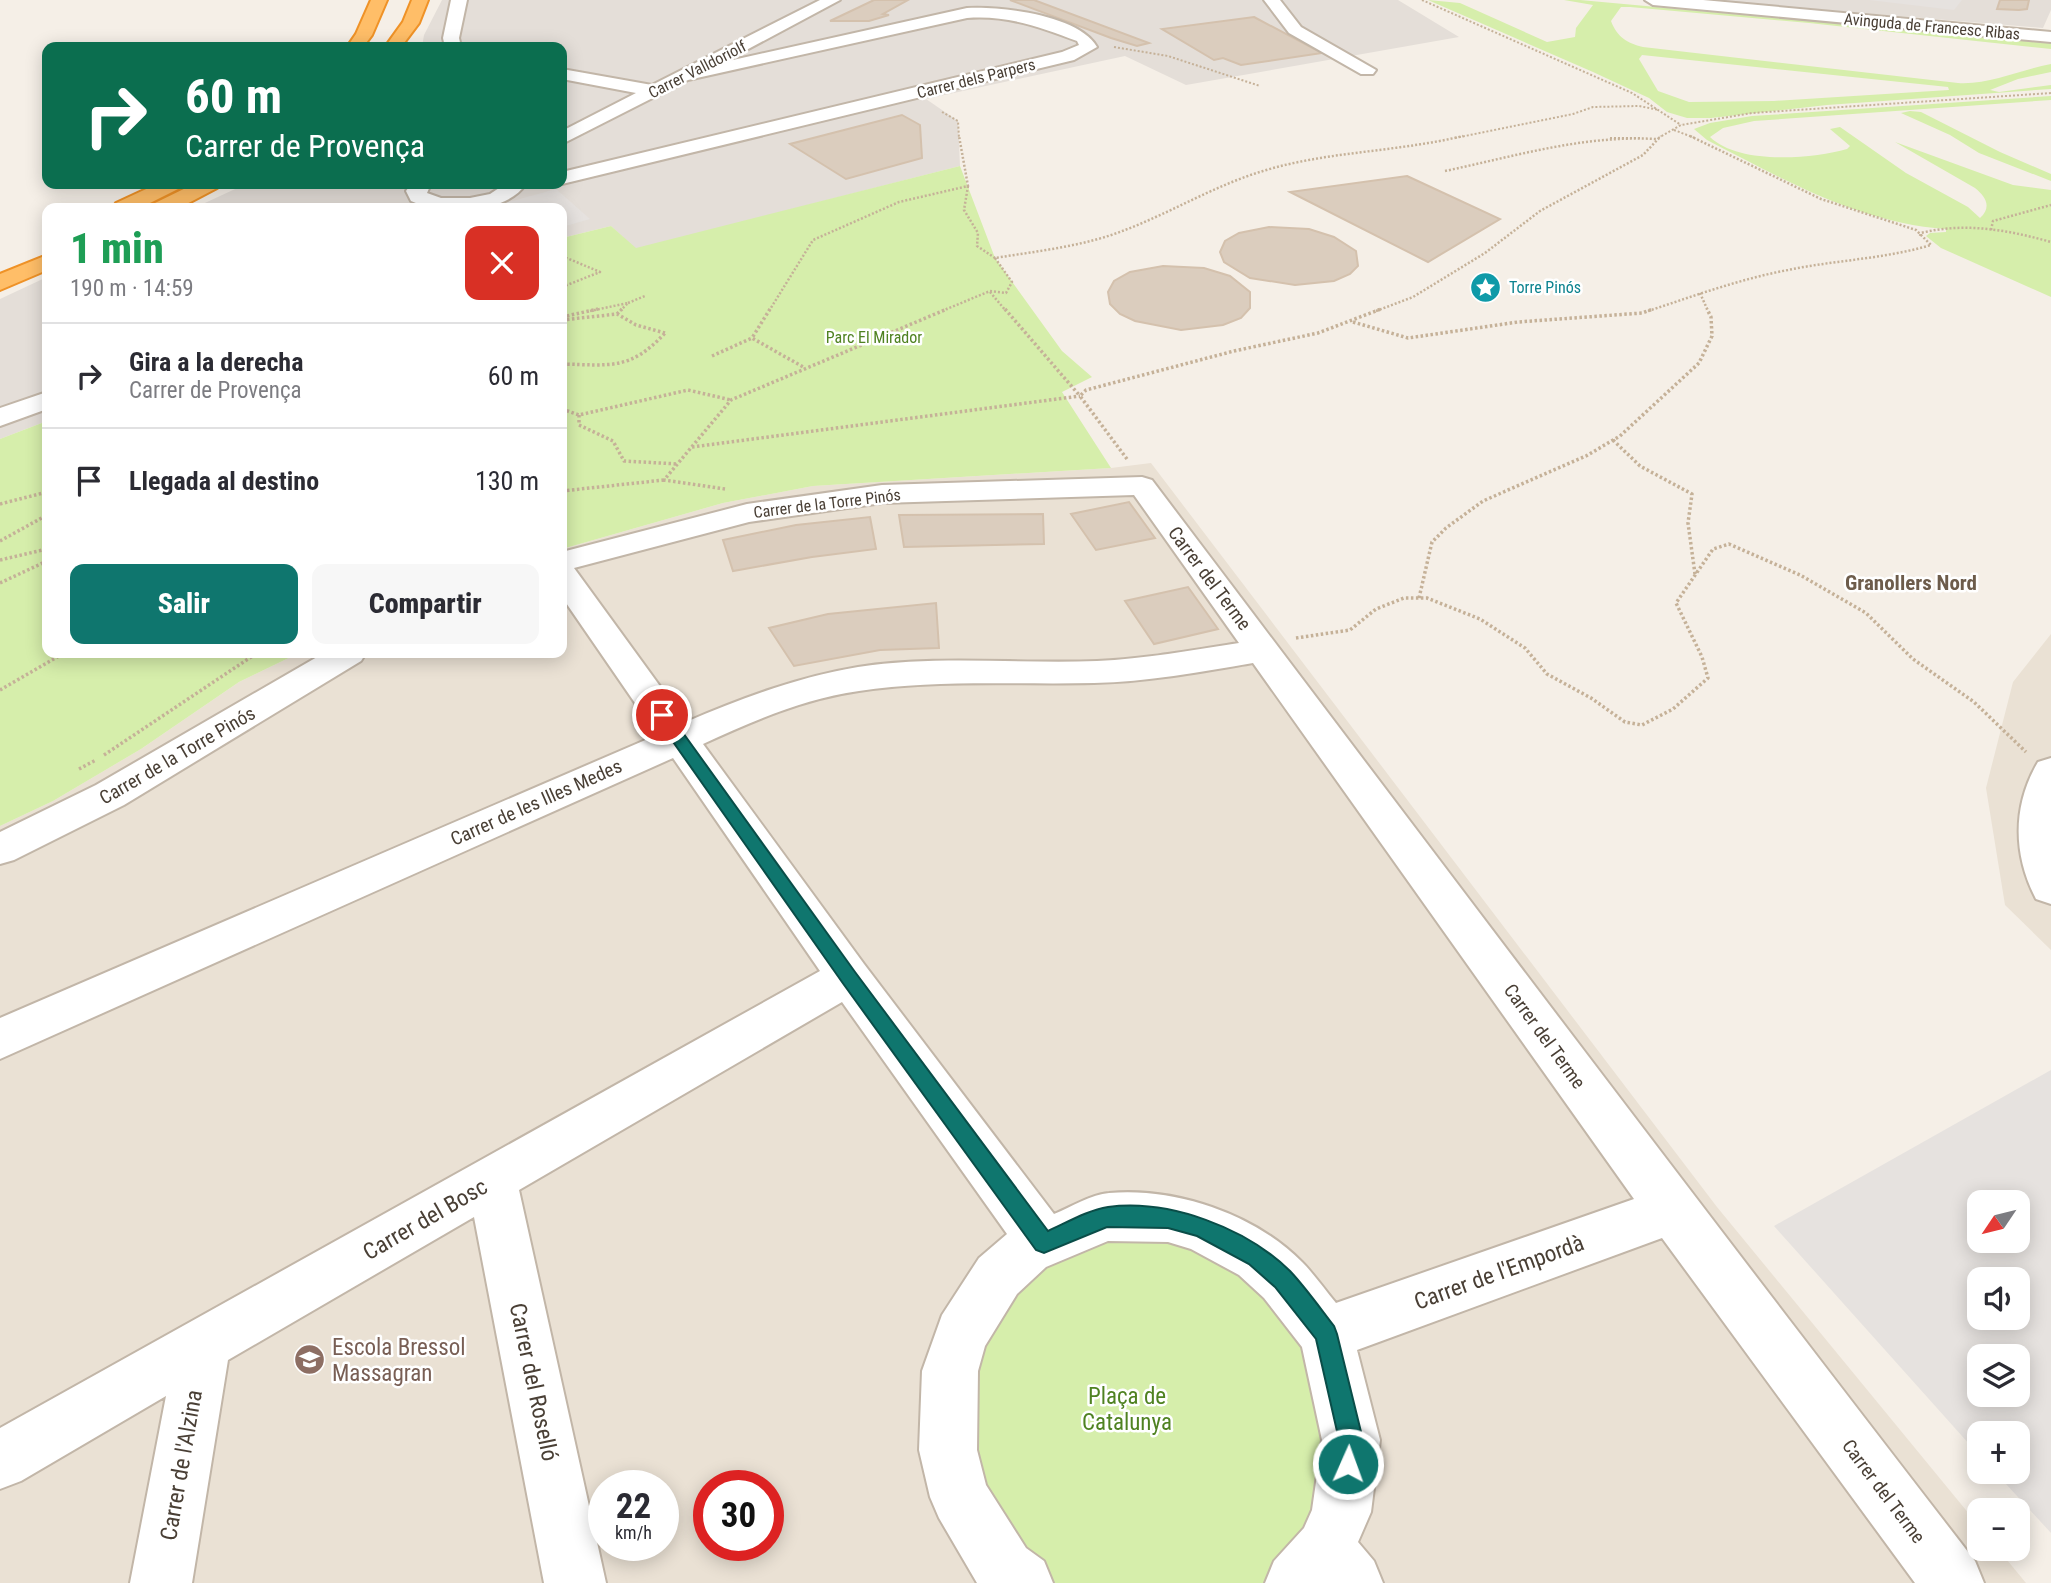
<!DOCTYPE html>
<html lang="es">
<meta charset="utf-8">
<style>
body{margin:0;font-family:"Roboto Condensed",sans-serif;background:#f7f7f7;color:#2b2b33;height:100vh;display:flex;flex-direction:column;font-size:26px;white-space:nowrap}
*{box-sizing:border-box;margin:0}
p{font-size:23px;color:#7c7c81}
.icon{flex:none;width:38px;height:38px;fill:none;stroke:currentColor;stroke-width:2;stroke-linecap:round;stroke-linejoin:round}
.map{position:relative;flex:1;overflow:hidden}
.sheet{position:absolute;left:42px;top:203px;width:525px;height:455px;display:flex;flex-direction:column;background:#fff;border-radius:14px;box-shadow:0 4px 18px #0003}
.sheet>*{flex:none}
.top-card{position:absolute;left:42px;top:42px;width:525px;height:147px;border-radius:14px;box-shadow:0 4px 18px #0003;background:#0b6e4f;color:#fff;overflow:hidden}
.needle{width:46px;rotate:235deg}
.fabs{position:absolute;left:1967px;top:1190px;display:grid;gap:14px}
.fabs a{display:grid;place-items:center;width:63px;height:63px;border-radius:14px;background:#fff;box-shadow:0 4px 18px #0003;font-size:35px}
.speed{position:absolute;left:588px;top:1470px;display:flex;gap:14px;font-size:35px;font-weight:700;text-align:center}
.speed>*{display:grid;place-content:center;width:91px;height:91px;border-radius:50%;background:#fff;box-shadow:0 4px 18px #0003;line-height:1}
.speed small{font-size:18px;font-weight:400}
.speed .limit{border:10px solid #d22;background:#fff;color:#111}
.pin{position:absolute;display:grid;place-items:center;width:60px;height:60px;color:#fff;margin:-30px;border:4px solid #fff;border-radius:50%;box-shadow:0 2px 7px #0007}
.me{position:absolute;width:77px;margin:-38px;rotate:2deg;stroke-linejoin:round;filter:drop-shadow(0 0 5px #0008)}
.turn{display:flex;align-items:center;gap:24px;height:147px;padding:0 28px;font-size:32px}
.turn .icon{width:91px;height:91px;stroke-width:2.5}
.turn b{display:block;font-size:49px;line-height:60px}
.round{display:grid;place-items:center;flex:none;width:74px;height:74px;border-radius:14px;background:#f7f7f7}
.summary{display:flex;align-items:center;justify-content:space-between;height:119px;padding:0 28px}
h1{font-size:42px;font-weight:800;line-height:52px;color:#1e9e55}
.action{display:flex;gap:14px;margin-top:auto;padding:14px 28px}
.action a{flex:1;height:80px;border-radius:14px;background:#0f766e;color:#fff;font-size:28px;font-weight:800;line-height:80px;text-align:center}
.action a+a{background:#f7f7f7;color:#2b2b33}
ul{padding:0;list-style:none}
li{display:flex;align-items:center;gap:21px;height:105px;padding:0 28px;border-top:2px solid #e1e1e2}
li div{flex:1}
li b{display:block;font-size:26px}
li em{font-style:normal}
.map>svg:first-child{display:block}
.residential{fill:#eae1d4;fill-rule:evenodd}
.industrial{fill:#e4ded8}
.green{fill:#d6eeab;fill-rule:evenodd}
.parking{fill:#e6e2df;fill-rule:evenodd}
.building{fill:#dbcdbe;stroke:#d4c1ad;stroke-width:2}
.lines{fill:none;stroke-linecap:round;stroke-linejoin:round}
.minor-casing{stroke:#c2b6a8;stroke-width:4}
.highway-casing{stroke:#ef9227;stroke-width:4}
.path-far2{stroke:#c5b198;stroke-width:2;stroke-dasharray:2 2;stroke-linecap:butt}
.path-far1{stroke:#c5b198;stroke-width:2.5;stroke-dasharray:2 2;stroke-linecap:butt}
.path{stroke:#c5b198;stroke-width:3.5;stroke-dasharray:2.5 2.5;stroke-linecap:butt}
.minor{fill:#fff;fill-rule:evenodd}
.highway{fill:#ffbe68;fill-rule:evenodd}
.route{fill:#0f766e;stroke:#0a4d48;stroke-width:2}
.labels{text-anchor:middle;stroke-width:5;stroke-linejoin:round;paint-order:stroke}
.far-street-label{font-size:16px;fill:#493f35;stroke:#fff}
.far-culture-label{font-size:16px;fill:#0d838f;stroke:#fff;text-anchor:start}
.far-park-label{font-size:16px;fill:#4f8221;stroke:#fff}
.street-label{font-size:19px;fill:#493f35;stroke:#fff}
.neighbourhood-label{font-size:21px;font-weight:bold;fill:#6d5c4b;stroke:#fff}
.near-street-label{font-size:23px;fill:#493f35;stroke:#fff}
.near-education-label{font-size:23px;fill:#785e54;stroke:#fff;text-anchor:start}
.near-park-label{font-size:23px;fill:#4f8221;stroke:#fff}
</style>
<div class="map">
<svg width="2051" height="1583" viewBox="0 0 2051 1583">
<rect width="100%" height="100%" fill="#f5efe7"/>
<path class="residential" d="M 1151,463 L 1717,1207 L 1979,1526 L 1979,1549 L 1998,1549 L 2026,1583 L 0,1583 L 0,826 L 53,801 L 141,749 L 239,682 L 299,653 L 562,653 L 562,549 L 723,503 L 813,486 L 1111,468 ZM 604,1486 L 663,1486 L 663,1545 L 604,1545 ZM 709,1486 L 768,1486 L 768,1545 L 709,1545 Z
M 2051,634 L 2051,950 L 2005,905 L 1986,788 L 2013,682 Z"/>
<path class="industrial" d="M 442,0 L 1398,0 L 1459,37 L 1186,85 L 1125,56 L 926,99 L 958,121 L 960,166 L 636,249 L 611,226 L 562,238 L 562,208 L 194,208 L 246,184 L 562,184 L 562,47 L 422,47 L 424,35 Z
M 1706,0 L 2051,0 L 2051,10 L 2043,28 Z
M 47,277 L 47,421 L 0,439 L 0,299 Z"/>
<path class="green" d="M 1428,0 L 1460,3 L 1547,42 L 1575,37 L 1576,28 L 1593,5 L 1564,0 L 1580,0 L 2051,43 L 2051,49 L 1809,23 L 1630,7 L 1621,7 L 1611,21 C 1617,37 1627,43 1643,47 L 1958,83 C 1989,85 2020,70 2051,64 L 2051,72 L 2018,79 L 1990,90 L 1999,92 L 2051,85 L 2051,89 L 1827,105 L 1711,118 L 1687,118 L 1667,112 L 1649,98 L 1593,72 ZM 1642,55 L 1948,87 L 1949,90 L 1774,101 L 1689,102 L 1658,91 L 1639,59 Z
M 2051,96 L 2051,100 L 1754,121 L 1723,128 L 1710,137 C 1739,165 1811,159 1847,149 L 1850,146 L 1830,129 L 1840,127 L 1906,173 L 1968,207 L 1980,218 C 1992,207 1986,197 1975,188 L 1895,142 L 2013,185 L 2051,190 L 2051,297 L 1941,248 L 1926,236 L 1930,233 L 1946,232 L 1946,229 C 1859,223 1783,179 1707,140 L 1694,129 L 1710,123 L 1752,116 Z
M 1910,111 L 1921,112 L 2000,152 L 2051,174 L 2051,181 L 1979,153 L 1950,135 L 1901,113 Z
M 960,166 L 995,258 L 1062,351 L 1092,377 L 1062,392 L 1111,468 L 813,486 L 723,503 L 562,549 L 562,238 L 611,226 L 636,248 Z
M 47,421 L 47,653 L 299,653 L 239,682 L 141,749 L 53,801 L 0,826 L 0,439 Z
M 1086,1236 L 1181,1242 L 1239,1271 L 1265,1294 L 1313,1364 L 1332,1462 L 1286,1583 L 1001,1583 L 942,1467 L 1009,1273 Z"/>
<path class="parking" d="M 1869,0 L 1962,0 L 1954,10 Z
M 556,189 L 590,219 L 562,227 L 562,208 L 487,208 Z
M 2051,1070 L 2051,1533 L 1995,1472 L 2018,1472 L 2018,1433 L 1979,1433 L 1979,1455 L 1774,1226 ZM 1979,1202 L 2018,1202 L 2018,1241 L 1979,1241 ZM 1979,1279 L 2018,1279 L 2018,1318 L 1979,1318 ZM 2018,1356 L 2018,1395 L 1979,1395 L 1979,1356 Z"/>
<path class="building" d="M 874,0 L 908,0 L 883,14 L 889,15 L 869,21 L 830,21 Z
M 1010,0 L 1034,0 L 1149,43 L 1137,46 L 1111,38 Z
M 2000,0 L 2029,0 L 2027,9 L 2019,10 L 1997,9 Z
M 1254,17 L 1322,53 L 1241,65 L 1223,58 L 1214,60 L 1162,29 Z
M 902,115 L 920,125 L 922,158 L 846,179 L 790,144 Z
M 1407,176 L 1500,219 L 1428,262 L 1290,192 Z
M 1269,227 L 1309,229 L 1334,237 L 1356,251 L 1358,266 L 1350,274 L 1334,281 L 1295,285 L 1250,278 L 1224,262 L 1220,252 L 1225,241 L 1239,233 Z
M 1163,266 L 1204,268 L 1230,276 L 1250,292 L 1250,308 L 1241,318 L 1223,325 L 1181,330 L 1135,321 L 1120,314 L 1110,304 L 1108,292 L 1114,281 L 1130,272 Z
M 1129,502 L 1155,538 L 1096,550 L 1071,514 Z
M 1043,514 L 1044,544 L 904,547 L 899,515 Z
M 870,517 L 876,549 L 812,557 L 733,571 L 723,540 L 796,525 Z
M 1188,587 L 1218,629 L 1154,644 L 1125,601 Z
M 936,603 L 939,648 L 880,650 L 794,666 L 769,628 L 828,614 Z"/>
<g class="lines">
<defs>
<path id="minor" d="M 451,0 L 467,0 L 459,38 L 461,47 L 445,47 L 443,38 Z
M 820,0 L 840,0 L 724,62 L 967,8 C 1001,6 1079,15 1097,47 L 1074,60 L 562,184 L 560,184 L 562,172 L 1062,52 L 1079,45 L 1077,41 C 1040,27 1008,15 967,18 L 688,80 L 562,144 L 562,131 L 636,93 L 562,79 L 562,69 L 652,85 Z
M 1264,0 L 1280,0 L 1301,27 L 1376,70 L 1373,74 L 1361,74 L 1289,33 Z
M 1645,0 L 1703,0 L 2051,32 L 2051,42 L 1653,5 Z
M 411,184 L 431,184 L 427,193 L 441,198 L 470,198 L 490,194 L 505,184 L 526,184 C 505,215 442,215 411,201 L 406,191 Z
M 47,392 L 47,409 L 0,426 L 0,408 Z
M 1142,477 L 1152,480 C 1425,841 1698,1203 1975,1561 L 1984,1583 L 1915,1583 L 1662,1238 L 1357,1350 L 1380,1440 L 1371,1512 L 1358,1542 L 1374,1561 L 1383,1583 L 1265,1583 L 1274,1561 L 1304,1528 L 1312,1510 L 1322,1440 L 1302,1347 L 1264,1298 L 1239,1275 L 1191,1249 L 1168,1242 L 1108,1241 L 1046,1267 L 1017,1294 L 985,1346 L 978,1371 L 977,1450 L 986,1485 L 1026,1548 L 1044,1561 L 1053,1583 L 977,1583 L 939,1518 L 930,1497 L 919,1450 L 922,1371 L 942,1315 L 979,1258 L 1007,1234 L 842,1002 L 519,1190 L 606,1583 L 544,1583 L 474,1217 L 228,1360 L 192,1583 L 130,1583 L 166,1396 L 21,1481 L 0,1489 L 0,1428 L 820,971 L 673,758 L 0,1059 L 0,1018 L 657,735 L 562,597 L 562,552 L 747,504 L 882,485 ZM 1134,495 L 1239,643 C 1192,650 1144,659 1097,661 C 1017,664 936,655 858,667 C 798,677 742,698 686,722 L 574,568 L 749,522 L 882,503 ZM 1253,663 L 1634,1199 L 1336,1303 C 1325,1290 1314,1274 1302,1262 C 1255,1214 1175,1187 1109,1193 C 1092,1194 1071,1207 1054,1214 L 864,964 L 703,744 C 753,721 803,699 859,691 C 936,679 1016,685 1094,683 C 1147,682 1200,672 1253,663 Z
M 324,653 L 366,653 L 361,661 L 124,805 L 14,860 L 0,864 L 0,832 L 96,785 Z
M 2051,758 L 2051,904 L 2036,899 C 2013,855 2012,806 2038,762 Z"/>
<path id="highway" d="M 371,0 L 387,0 L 372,35 L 363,47 L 347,47 L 356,34 Z
M 412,0 L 428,0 L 419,23 L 401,47 L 385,47 L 403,22 Z
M 157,184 L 183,184 L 180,188 L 140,208 L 113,208 L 116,203 Z
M 194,184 L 220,184 L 217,188 L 179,208 L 152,208 L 155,203 Z
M 47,255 L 47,270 L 0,290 L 0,274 Z"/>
</defs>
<use href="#minor" class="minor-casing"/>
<use href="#highway" class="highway-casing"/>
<path class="path-far2" d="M 1422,0 L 1632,93 L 1681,125
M 1114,47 L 1168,56 L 1260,86
M 942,112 L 958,121 L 959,138
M 1674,130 L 1695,138
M 1455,138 L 1573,114 L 1593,107 L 1639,106 L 1659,110
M 1610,138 L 1640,138
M 1658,138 L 1681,125 L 1752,113 L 2051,93"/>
<path class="path-far1" d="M 1690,136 L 1821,199 L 1916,230 L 1931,245
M 1445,171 C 1516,156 1583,135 1656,139
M 968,186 L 964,210 L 978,233 L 977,246 L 995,258
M 1991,230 L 1993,221 L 2051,205
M 1920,236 L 1921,233 C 1965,222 2008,230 2051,242
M 562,256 L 600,272 L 562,287
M 990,292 L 1006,311
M 1700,293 L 1708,311
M 628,303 L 645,296
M 590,311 L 628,303 L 620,311
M 769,311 L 813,240 L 899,202 L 968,186 L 959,136
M 942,311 L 990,291 L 1006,293 L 1012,282 L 995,258 C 1038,251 1085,246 1125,230 C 1172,212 1216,185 1263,171 C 1328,151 1397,152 1463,136
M 1376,311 L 1413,297 L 1485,253 L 1540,211 L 1643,155 L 1661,136
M 1648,311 C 1694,296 1740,279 1788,270 C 1836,260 1884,259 1931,245"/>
<path class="path" d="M 770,309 L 752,338 L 805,368
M 1005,309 L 1080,396
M 617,314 L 622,309
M 562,317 L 598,309
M 562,320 L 617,314 L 636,325 L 665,333
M 1353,322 L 1408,338 L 1518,322 L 1642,313 L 1653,309
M 712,356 L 752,338
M 562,364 C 610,365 630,371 665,333
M 562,409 L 579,415 L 688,390 L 731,400
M 579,415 L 579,425 L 613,441 L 624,461 L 678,464
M 1613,440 L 1640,466 L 1692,494 L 1688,523 L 1695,574
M 692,447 L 1080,396
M 1127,459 L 1080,396 L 1086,390 L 1234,351 L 1318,333 L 1381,309
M 725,489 L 664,480 L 731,400 L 947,309
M 562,491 L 664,480
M 0,504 L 47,492
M 0,541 L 47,515
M 0,560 L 47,549
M 0,583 L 47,561
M 1419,598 L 1432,542 L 1446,528 L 1483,501 L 1586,456 L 1620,436 L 1699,363 L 1712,336 L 1711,317 L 1707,309
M 1296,638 L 1350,630 L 1376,609 L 1404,598 L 1427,598 L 1480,619 L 1525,648 L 1547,674 L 1591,698 L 1625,722 L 1642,725 L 1673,709 L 1708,678 L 1702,657 L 1676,603 L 1713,549 L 1729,544 L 1800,575 L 1866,613 L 1913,659 L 1974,702 L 2026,752
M 0,690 L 64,653
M 104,755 L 257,653
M 79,769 L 96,760"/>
<use href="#minor" class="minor"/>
<use href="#highway" class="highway"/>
</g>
<path class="route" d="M 662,710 L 668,712 L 855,972 L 1048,1231 C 1066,1223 1088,1210 1108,1207 C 1170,1199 1246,1228 1290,1271 C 1306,1288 1320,1308 1334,1326 L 1337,1334 L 1363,1440 L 1356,1472 L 1348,1476 L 1339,1472 L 1335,1464 L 1339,1440 L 1316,1339 L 1275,1287 L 1249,1264 L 1197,1236 L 1168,1228 L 1107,1227 L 1044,1253 L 1036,1250 L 842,982 L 657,719 L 655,715 L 657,712 Z"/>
<defs>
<symbol id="sight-disc" viewBox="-11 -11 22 22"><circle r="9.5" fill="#0f9aa8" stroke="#fff"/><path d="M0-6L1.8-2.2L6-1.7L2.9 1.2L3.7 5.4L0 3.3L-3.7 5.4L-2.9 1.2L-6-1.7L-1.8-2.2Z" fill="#fff"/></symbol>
<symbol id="school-disc" viewBox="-11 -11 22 22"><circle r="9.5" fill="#8d6e63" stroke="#fff"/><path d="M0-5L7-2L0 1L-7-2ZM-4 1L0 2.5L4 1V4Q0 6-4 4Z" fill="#fff"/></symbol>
</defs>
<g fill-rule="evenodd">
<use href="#sight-disc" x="1468" y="270" width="35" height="35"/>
<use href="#school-disc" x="292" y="1342" width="35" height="35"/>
</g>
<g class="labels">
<g class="far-street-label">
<text transform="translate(1932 26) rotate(5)" y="6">Avinguda de Francesc Ribas</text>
<text transform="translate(697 69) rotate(-27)" y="6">Carrer Valldoriolf</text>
<text transform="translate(976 78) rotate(-14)" y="6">Carrer dels Parpers</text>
<text transform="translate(827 503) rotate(-7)" y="6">Carrer de la Torre Pinós</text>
</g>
<g class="far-culture-label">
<text x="1509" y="293">Torre Pinós</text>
</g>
<g class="far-park-label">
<text x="874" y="343">Parc El Mirador</text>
</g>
<g class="street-label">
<text transform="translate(1210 578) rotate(53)" y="7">Carrer del Terme</text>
<text transform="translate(177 755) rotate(-30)" y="7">Carrer de la Torre Pinós</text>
<text transform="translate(536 802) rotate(-24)" y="7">Carrer de les Illes Medes</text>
<text transform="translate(1545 1036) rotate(54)" y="7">Carrer del Terme</text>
<text transform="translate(1884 1491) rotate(53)" y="7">Carrer del Terme</text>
</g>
<g class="neighbourhood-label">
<text x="1911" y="590">Granollers Nord</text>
</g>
<g class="near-street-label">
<text transform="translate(425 1219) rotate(-30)" y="8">Carrer del Bosc</text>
<text transform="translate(1499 1272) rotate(-20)" y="8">Carrer de l'Empordà</text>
<text transform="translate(534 1382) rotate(78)" y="8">Carrer del Roselló</text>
<text transform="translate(181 1465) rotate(-80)" y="8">Carrer de l'Alzina</text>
</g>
<g class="near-education-label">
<text x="332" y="1355">Escola Bressol<tspan x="332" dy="26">Massagran</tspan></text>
</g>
<g class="near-park-label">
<text x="1127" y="1404">Plaça de<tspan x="1127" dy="26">Catalunya</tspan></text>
</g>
</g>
</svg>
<div class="fabs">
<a><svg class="needle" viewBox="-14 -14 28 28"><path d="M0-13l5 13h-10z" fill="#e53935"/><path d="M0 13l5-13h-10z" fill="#7c7c81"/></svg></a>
<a><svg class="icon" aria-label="sound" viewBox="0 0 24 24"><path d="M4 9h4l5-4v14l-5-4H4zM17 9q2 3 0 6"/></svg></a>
<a><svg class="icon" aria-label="layers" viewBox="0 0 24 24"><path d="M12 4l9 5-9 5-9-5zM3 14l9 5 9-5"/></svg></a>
<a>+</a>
<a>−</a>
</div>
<div class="speed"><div>22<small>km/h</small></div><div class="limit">30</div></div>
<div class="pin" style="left:662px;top:715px;background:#d93025"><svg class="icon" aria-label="arrive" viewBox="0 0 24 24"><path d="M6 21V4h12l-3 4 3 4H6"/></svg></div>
<svg class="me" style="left:1348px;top:1464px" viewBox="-20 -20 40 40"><circle r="17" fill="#0f766e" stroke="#fff" stroke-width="3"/><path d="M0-11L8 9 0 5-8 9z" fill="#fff"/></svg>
<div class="top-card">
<div class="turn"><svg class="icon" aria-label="right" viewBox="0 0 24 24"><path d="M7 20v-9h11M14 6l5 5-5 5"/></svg><div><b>60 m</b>Carrer de Provença</div></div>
</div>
<section class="sheet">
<div class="summary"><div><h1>1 min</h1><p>190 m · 14:59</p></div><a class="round" style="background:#d93025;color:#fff"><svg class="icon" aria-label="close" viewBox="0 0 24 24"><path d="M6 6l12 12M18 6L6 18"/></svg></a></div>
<ul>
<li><svg class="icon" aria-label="right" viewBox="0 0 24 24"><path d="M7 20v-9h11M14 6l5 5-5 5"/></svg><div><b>Gira a la derecha</b><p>Carrer de Provença</p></div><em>60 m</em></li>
<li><svg class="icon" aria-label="arrive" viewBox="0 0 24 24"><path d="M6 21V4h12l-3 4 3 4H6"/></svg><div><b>Llegada al destino</b></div><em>130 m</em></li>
</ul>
<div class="action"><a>Salir</a><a>Compartir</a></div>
</section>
</div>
